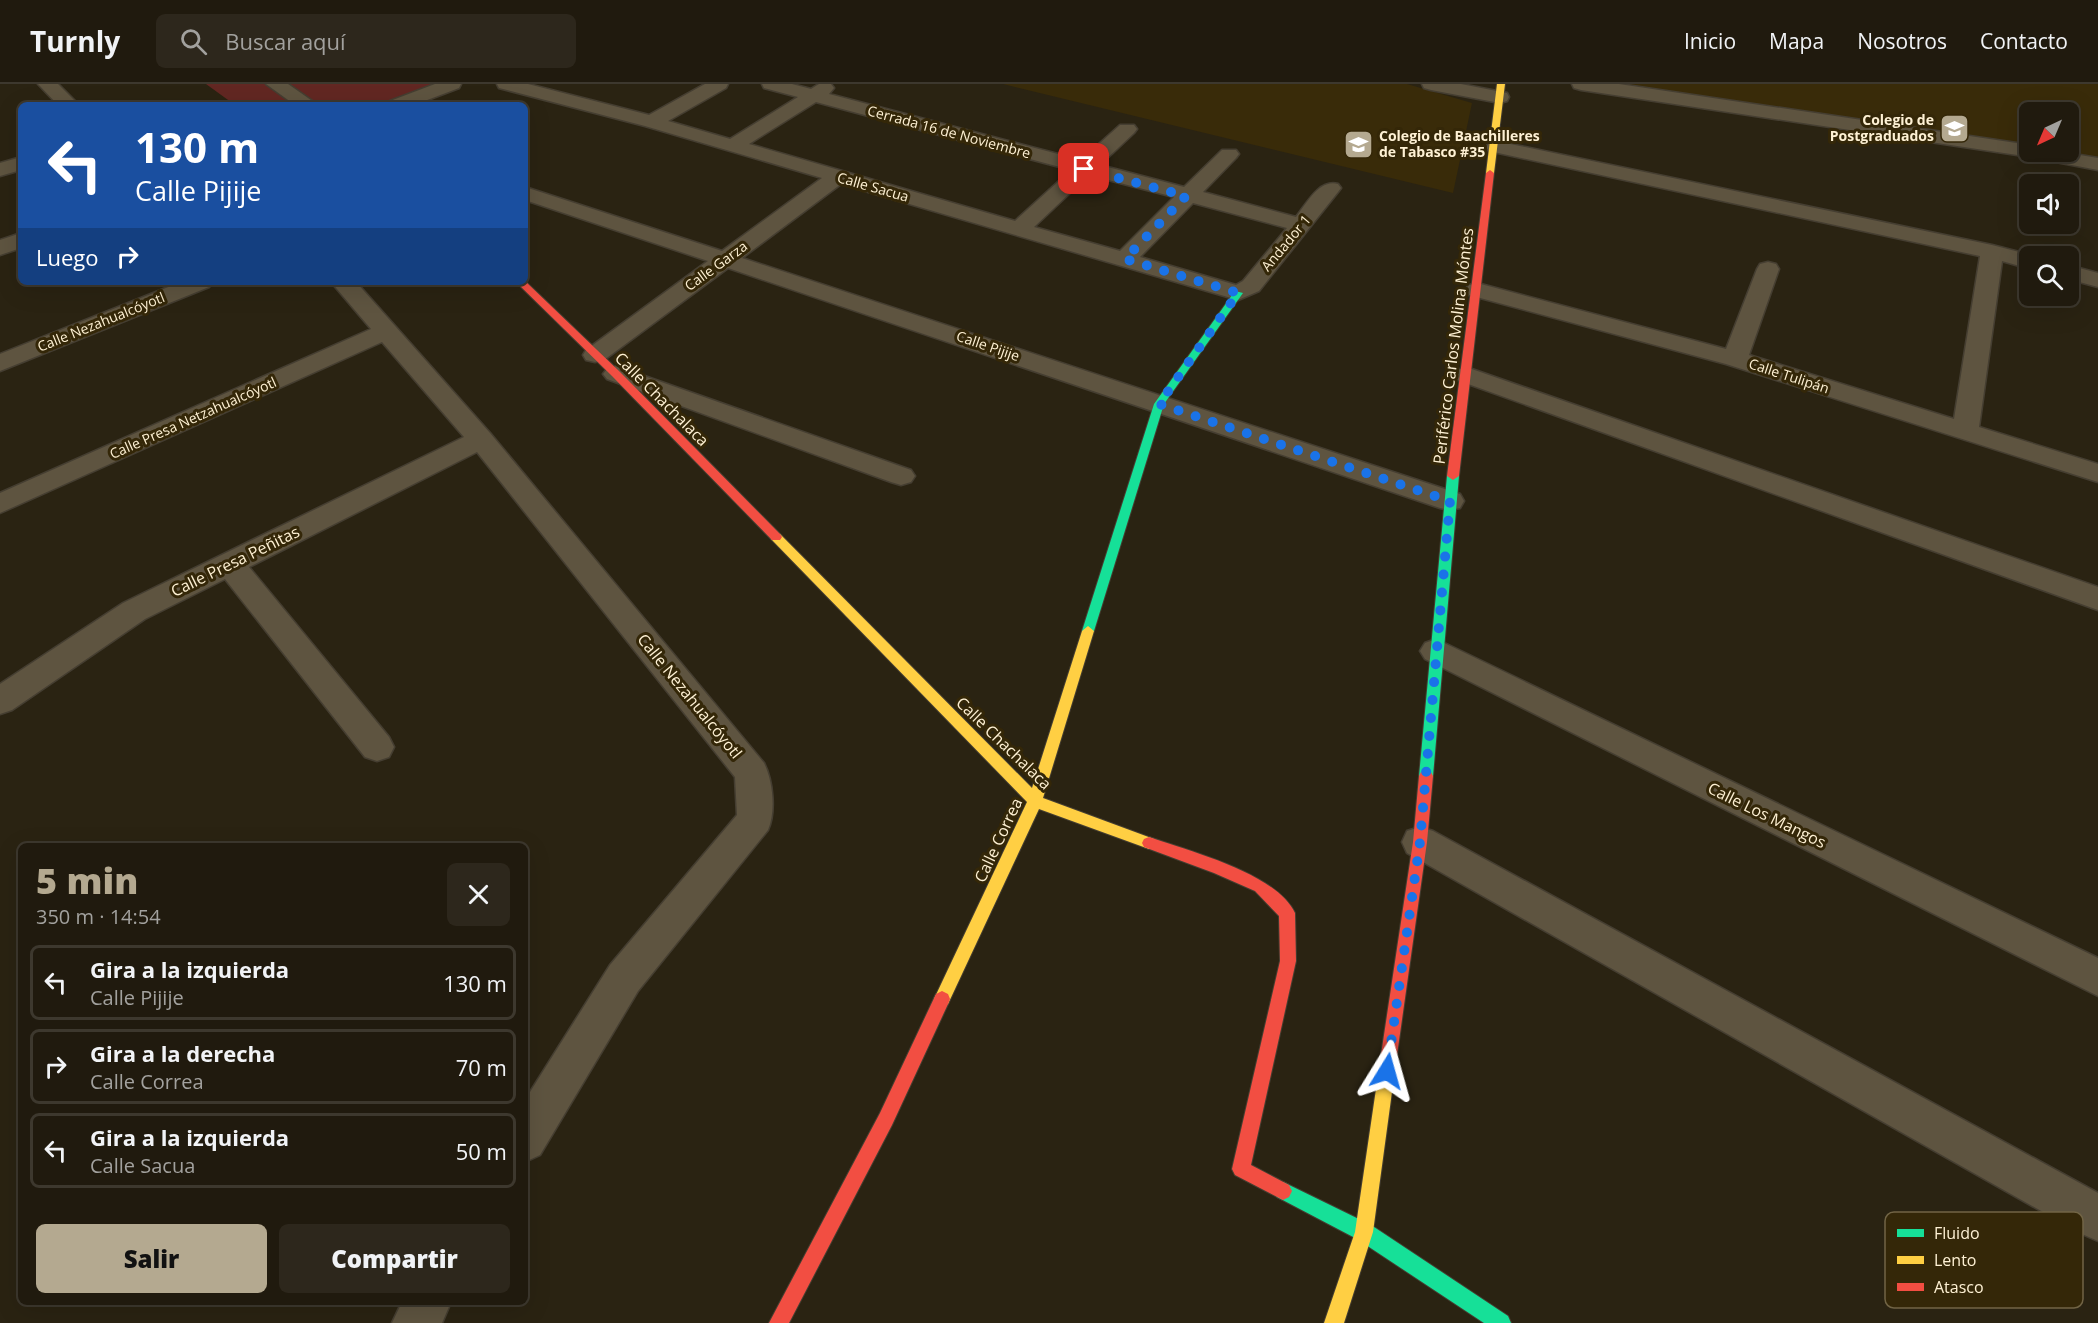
<!DOCTYPE html>
<html lang="es">
<meta charset="utf-8">
<style>
body{margin:0;font-family:"Open Sans",sans-serif;background:#2d271c;color:#f1f3f6;height:100vh;display:flex;flex-direction:column;font-size:22px;white-space:nowrap}
*{box-sizing:border-box;margin:0}
p{font-size:20px;color:#a2a19e}
.icon{flex:none;width:33px;height:33px;fill:none;stroke:currentColor;stroke-width:2;stroke-linecap:round;stroke-linejoin:round}
.map{position:relative;flex:1;overflow:hidden}
.panel{position:absolute;left:18px;top:759px;width:510px;height:462px;display:flex;flex-direction:column;background:#201a0e;border-radius:9px;box-shadow:0 6px 24px #0002,0 0 0 2px #3d382e}
.panel>*{flex:none}
.banner{position:absolute;left:18px;top:18px;width:510px;height:183px;border-radius:9px;box-shadow:0 6px 24px #0002,0 0 0 2px #3d382e;background:#1a4fa0;color:#fff;overflow:hidden}
.needle{width:39px;rotate:224deg}
.fabs{position:absolute;left:2019px;top:18px;display:grid;gap:12px}
.fabs a{display:grid;place-items:center;width:60px;height:60px;border-radius:9px;background:#201a0e;box-shadow:0 6px 24px #0002,0 0 0 2px #3d382e;font-size:30px}
.pin{position:absolute;display:grid;place-items:center;width:51px;height:51px;color:#fff;margin:-26px;border-radius:12px;box-shadow:0 3px 9px #0006}
.me{position:absolute;width:66px;margin:-33px;rotate:8deg;stroke-linejoin:round;filter:drop-shadow(0 0 4px #0008)}
.turn{display:flex;align-items:center;gap:21px;height:126px;padding:0 18px;font-size:27px}
.turn .icon{width:78px;height:78px;stroke-width:2.5}
.turn b{display:block;font-size:42px;line-height:51px}
.then{display:flex;align-items:center;height:57px;padding:0 18px;background:#0003;gap:12px;font-size:22px}
.round{display:grid;place-items:center;flex:none;width:63px;height:63px;border-radius:9px;background:#2d271c}
.overview{display:flex;align-items:center;justify-content:space-between;height:102px;padding:0 18px}
h1{font-size:36px;font-weight:800;line-height:45px;color:#b4a990}
.action{display:flex;gap:12px;margin-top:auto;padding:12px 18px}
.action a{flex:1;height:69px;border-radius:9px;background:#b4a990;color:#111;font-size:24px;font-weight:800;line-height:69px;text-align:center}
.action a+a{background:#2d271c;color:#f1f3f6}
ul{padding:0;list-style:none}
li{display:flex;align-items:center;gap:18px;height:75px;margin:0 12px 9px;padding:0 6px;border:3px solid #3d382e;border-radius:9px}
li div{flex:1}
li b{display:block;font-size:22px}
li em{font-style:normal}
header{display:flex;align-items:center;gap:36px;box-sizing:border-box;height:84px;padding:0 30px;background:#201a0e;border-bottom:2px solid #3d382e}
header strong{font-size:28px}
nav{display:flex;gap:33px;margin-inline-start:auto;font-size:21px}
.search{width:420px;height:54px;background:#2d271c;display:flex;align-items:center;gap:15px;box-sizing:border-box;padding:0 21px;border-radius:9px;color:#a2a19e;font-size:22px}
.map>svg:first-child{display:block}
.built{fill:#392b09}
.green{fill:#622722}
.lines{fill:none;stroke-linecap:round;stroke-linejoin:round}
.street-casing{stroke:#453e31;stroke-width:3}
.fast-casing{stroke:#453e31;stroke-width:2}
.slow-casing{stroke:#453e31;stroke-width:2}
.jam-casing{stroke:#453e31;stroke-width:2}
.street{fill:#5e5440;fill-rule:evenodd}
.fast{fill:#16e098;fill-rule:evenodd}
.slow{fill:#ffcf43;fill-rule:evenodd}
.jam{fill:#f24e42;fill-rule:evenodd}
.route{stroke:#1a73e8;stroke-width:10;stroke-dasharray:0 18}
.labels{text-anchor:middle;stroke-width:6;stroke-linejoin:round;paint-order:stroke}
.far-poi-label{font-size:14px;font-weight:bold;fill:#fef1d4;stroke:#342708;text-anchor:end}
.far-street-label{font-size:14px;fill:#fef1d4;stroke:#342708}
.street-label{font-size:16px;fill:#fef1d4;stroke:#342708}
.key{fill:#342708;stroke:#716445;stroke-width:1.5}
.key-label{font-size:16px;fill:#fef1d4}
</style>
<header>
<strong>Turnly</strong>
<div class="search"><svg class="icon" aria-label="search" viewBox="0 0 24 24"><circle cx="10" cy="10" r="6"/><path d="M15 15l6 6"/></svg>Buscar aquí</div>
<nav><a>Inicio</a><a>Mapa</a><a>Nosotros</a><a>Contacto</a></nav>
</header>
<div class="map">
<svg width="2098" height="1239" viewBox="0 0 2098 1239">
<rect width="100%" height="100%" fill="#2a2312"/>
<path class="built" d="M 1003,0 L 1407,0 L 1472,19 L 1453,109 Z
M 1581,0 L 2098,0 L 2098,80 L 2031,68 L 2068,68 L 2068,28 L 2030,28 L 2029,67 Z"/>
<path class="green" d="M 206,0 L 452,0 L 395,21 L 235,21 Z"/>
<g class="lines">
<defs>
<path id="street" d="M 38,0 L 58,0 L 79,21 L 58,21 Z
M 266,0 L 288,0 L 318,21 L 295,21 Z
M 435,0 L 461,0 L 459,4 L 414,21 L 387,21 L 390,17 Z
M 497,0 L 528,0 L 649,31 L 705,0 L 728,0 L 726,4 L 668,37 L 730,55 L 798,13 L 764,4 L 762,0 L 792,0 L 811,5 L 819,0 L 831,0 L 834,4 L 829,10 L 1081,76 L 1120,41 L 1134,41 L 1137,45 L 1134,49 L 1100,81 L 1184,103 L 1222,66 L 1236,66 L 1239,70 L 1236,74 L 1203,108 L 1296,133 C 1307,119 1319,95 1338,100 L 1341,104 L 1338,108 L 1259,207 L 1238,216 L 841,100 L 742,174 L 1460,410 L 1464,417 L 1460,424 L 1450,426 L 1440,424 L 728,184 L 604,276 L 595,278 L 586,276 L 583,271 L 586,266 L 708,177 L 525,116 L 525,103 L 722,167 L 822,94 L 645,42 L 499,4 ZM 816,18 L 1071,86 L 1015,137 L 749,60 ZM 1089,91 L 1174,113 L 1120,167 L 1034,143 ZM 1193,119 L 1287,144 L 1243,197 L 1236,201 L 1140,173 Z
M 1422,0 L 1461,0 L 1507,9 L 1509,13 L 1507,17 L 1500,19 L 1431,6 L 1424,4 Z
M 1572,0 L 1619,0 L 2030,61 L 2030,68 L 2062,68 L 2098,74 L 2098,86 L 2024,72 L 1581,6 L 1574,4 Z
M 1496,57 L 1992,161 L 2035,172 L 2030,172 L 2030,185 L 2002,177 L 1979,343 L 2098,380 L 2098,398 L 1726,280 L 1469,211 L 1465,206 L 1469,201 L 1477,199 L 1726,265 L 1757,185 L 1760,180 L 1768,178 L 1776,180 L 1779,185 L 1749,271 L 1954,335 L 1980,172 L 1489,67 L 1486,63 L 1489,59 Z
M 21,73 L 21,86 L 0,92 L 0,79 Z
M 21,149 L 21,164 L 0,171 L 0,156 Z
M 2068,181 L 2098,189 L 2098,203 L 2068,195 Z
M 181,198 L 213,198 L 209,203 L 0,287 L 0,270 Z
M 331,198 L 356,198 L 490,349 L 764,679 C 773,697 776,728 768,746 L 638,907 L 540,1071 L 525,1078 L 525,1016 L 610,881 L 737,731 L 735,693 L 477,368 L 249,483 L 389,653 L 394,663 L 389,673 L 377,677 L 365,673 L 225,495 L 145,535 L 12,626 L 0,630 L 0,600 L 123,519 L 464,353 L 382,258 L 0,429 L 0,409 L 371,245 Z
M 616,282 L 911,386 L 915,392 L 911,398 L 901,401 L 891,398 L 607,295 L 603,290 L 607,285 Z
M 1466,283 L 2098,503 L 2098,526 L 1457,296 L 1453,291 L 1457,286 Z
M 1436,555 L 2098,874 L 2098,912 L 1425,575 L 1420,567 L 1425,559 Z
M 1420,743 L 1433,747 L 2098,1109 L 2098,1157 L 2082,1150 L 1407,769 L 1402,758 L 1407,747 Z
M 402,1218 L 451,1218 L 442,1239 L 392,1239 Z"/>
<path id="fast" d="M 1235,207 L 1243,209 L 1164,320 L 1094,547 L 1088,552 L 1083,550 L 1082,547 L 1154,320 Z
M 1453,388 L 1459,392 L 1433,692 L 1431,696 L 1426,698 L 1421,696 L 1419,692 L 1447,392 Z
M 1283,1098 L 1371,1141 L 1508,1232 L 1511,1239 L 1484,1239 L 1357,1155 L 1277,1113 L 1274,1107 L 1277,1101 Z"/>
<path id="slow" d="M 1497,0 L 1505,0 L 1494,89 L 1490,92 L 1486,89 Z
M 776,449 L 780,450 L 1032,704 L 1082,547 L 1088,542 L 1094,547 L 1043,714 L 1154,755 L 1156,759 L 1154,763 L 1149,765 L 1039,725 L 948,920 L 942,923 L 936,920 L 934,915 L 1027,718 L 772,456 L 770,453 L 772,450 Z
M 1389,963 L 1395,965 L 1397,971 L 1373,1148 L 1344,1239 L 1324,1239 L 1355,1148 L 1381,971 L 1383,965 Z"/>
<path id="jam" d="M 1490,86 L 1494,89 L 1459,392 L 1453,396 L 1447,392 L 1486,89 Z
M 525,197 L 620,288 L 780,450 L 782,453 L 780,456 L 772,456 L 612,292 L 516,198 Z
M 1426,686 L 1431,688 L 1433,692 L 1427,758 L 1397,971 L 1395,977 L 1389,979 L 1383,977 L 1381,971 L 1413,758 L 1419,692 L 1421,688 Z
M 1149,753 C 1189,767 1276,789 1295,829 L 1296,877 L 1251,1081 L 1289,1101 L 1292,1107 L 1289,1113 L 1283,1116 L 1235,1091 L 1232,1085 L 1280,877 L 1279,832 L 1255,807 L 1214,789 L 1144,763 L 1142,759 L 1144,755 Z
M 942,907 L 948,910 L 950,915 L 948,920 L 892,1041 L 789,1239 L 769,1239 L 880,1029 L 936,910 Z"/>
</defs>
<use href="#street" class="street-casing"/>
<use href="#fast" class="fast-casing"/>
<use href="#slow" class="slow-casing"/>
<use href="#jam" class="jam-casing"/>
<use href="#street" class="street"/>
<use href="#fast" class="fast"/>
<use href="#slow" class="slow"/>
<use href="#jam" class="jam"/>
</g>
<g class="lines">
<path class="route" d="M 1084,85 L 1186,112 L 1125,175 L 1238,209 L 1159,320 L 1450,417 L 1420,758 L 1387,987"/>
</g>
<defs>
<symbol id="university-square" viewBox="-11 -11 22 22"><rect x="-9" y="-9" width="18" height="18" rx="4" fill="#b4a990" stroke="#342708"/><path d="M0-5L7-2L0 1L-7-2ZM-4 1L0 2.5L4 1V4Q0 6-4 4Z" fill="#fff"/></symbol>
<symbol id="school-square" viewBox="-11 -11 22 22"><rect x="-9" y="-9" width="18" height="18" rx="4" fill="#b4a990" stroke="#342708"/><path d="M0-5L7-2L0 1L-7-2ZM-4 1L0 2.5L4 1V4Q0 6-4 4Z" fill="#fff"/></symbol>
</defs>
<g fill-rule="evenodd">
<use href="#university-square" x="1938" y="28" width="33" height="33"/>
<use href="#school-square" x="1342" y="44" width="33" height="33"/>
</g>
<g class="labels">
<g class="far-poi-label">
<text x="1934" y="41">Colegio de<tspan x="1934" dy="16">Postgraduados</tspan></text>
<text x="1379" y="57" text-anchor="start">Colegio de Baachilleres<tspan x="1379" dy="16">de Tabasco #35</tspan></text>
</g>
<g class="far-street-label">
<text transform="translate(949 48) rotate(15)" y="5">Cerrada 16 de Noviembre</text>
<text transform="translate(873 103) rotate(16)" y="5">Calle Sacua</text>
<text transform="translate(1286 159) rotate(-50)" y="5">Andador 1</text>
<text transform="translate(716 182) rotate(-36)" y="5">Calle Garza</text>
<text transform="translate(101 238) rotate(-22)" y="5">Calle Nezahualcóyotl</text>
<text transform="translate(988 262) rotate(19)" y="5">Calle Pijije</text>
<text transform="translate(1789 292) rotate(18)" y="5">Calle Tulipán</text>
<text transform="translate(193 334) rotate(-24)" y="5">Calle Presa Netzahualcóyotl</text>
</g>
<g class="street-label">
<text transform="translate(1453 262) rotate(-83)" y="6">Periférico Carlos Molina Móntes</text>
<text transform="translate(662 315) rotate(45)" y="6">Calle Chachalaca</text>
<text transform="translate(235 477) rotate(-26)" y="6">Calle Presa Peñitas</text>
<text transform="translate(690 612) rotate(51)" y="6">Calle Nezahualcóyotl</text>
<text transform="translate(1004 659) rotate(44)" y="6">Calle Chachalaca</text>
<text transform="translate(1767 731) rotate(26)" y="6">Calle Los Mangos</text>
<text transform="translate(998 756) rotate(-65)" y="6">Calle Correa</text>
</g>
</g>
<rect x="1885" y="1128" width="198" height="96" rx="9" class="key"/>
<rect x="1897" y="1145" width="27" height="8" fill="#16e098"/>
<rect x="1897" y="1172" width="27" height="8" fill="#ffcf43"/>
<rect x="1897" y="1199" width="27" height="8" fill="#f24e42"/>
<g class="key-label">
<text x="1934" y="1155">Fluido</text>
<text x="1934" y="1182">Lento</text>
<text x="1934" y="1209">Atasco</text>
</g>
</svg>
<div class="fabs">
<a><svg class="needle" viewBox="-14 -14 28 28"><path d="M0-13l5 13h-10z" fill="#e53935"/><path d="M0 13l5-13h-10z" fill="#a2a19e"/></svg></a>
<a><svg class="icon" aria-label="sound" viewBox="0 0 24 24"><path d="M4 9h4l5-4v14l-5-4H4zM17 9q2 3 0 6"/></svg></a>
<a><svg class="icon" aria-label="search" viewBox="0 0 24 24"><circle cx="10" cy="10" r="6"/><path d="M15 15l6 6"/></svg></a>
</div>
<div class="pin" style="left:1084px;top:85px;background:#d93025"><svg class="icon" aria-label="arrive" viewBox="0 0 24 24"><path d="M6 21V4h12l-3 4 3 4H6"/></svg></div>
<svg class="me" style="left:1387px;top:987px" viewBox="-20 -20 40 40"><path d="M0-17L14 15 0 8-14 15z" fill="#1a73e8" stroke="#fff" stroke-width="4"/></svg>
<div class="banner">
<div class="turn"><svg class="icon" aria-label="left" viewBox="0 0 24 24"><path d="M17 20v-9H6M10 6l-5 5 5 5"/></svg><div><b>130 m</b>Calle Pijije</div></div>
<div class="then">Luego<svg class="icon" aria-label="right" viewBox="0 0 24 24"><path d="M7 20v-9h11M14 6l5 5-5 5"/></svg></div>
</div>
<section class="panel">
<div class="overview"><div><h1>5 min</h1><p>350 m · 14:54</p></div><a class="round"><svg class="icon" aria-label="close" viewBox="0 0 24 24"><path d="M6 6l12 12M18 6L6 18"/></svg></a></div>
<ul>
<li><svg class="icon" aria-label="left" viewBox="0 0 24 24"><path d="M17 20v-9H6M10 6l-5 5 5 5"/></svg><div><b>Gira a la izquierda</b><p>Calle Pijije</p></div><em>130 m</em></li>
<li><svg class="icon" aria-label="right" viewBox="0 0 24 24"><path d="M7 20v-9h11M14 6l5 5-5 5"/></svg><div><b>Gira a la derecha</b><p>Calle Correa</p></div><em>70 m</em></li>
<li><svg class="icon" aria-label="left" viewBox="0 0 24 24"><path d="M17 20v-9H6M10 6l-5 5 5 5"/></svg><div><b>Gira a la izquierda</b><p>Calle Sacua</p></div><em>50 m</em></li>
</ul>
<div class="action"><a>Salir</a><a>Compartir</a></div>
</section>
</div>
